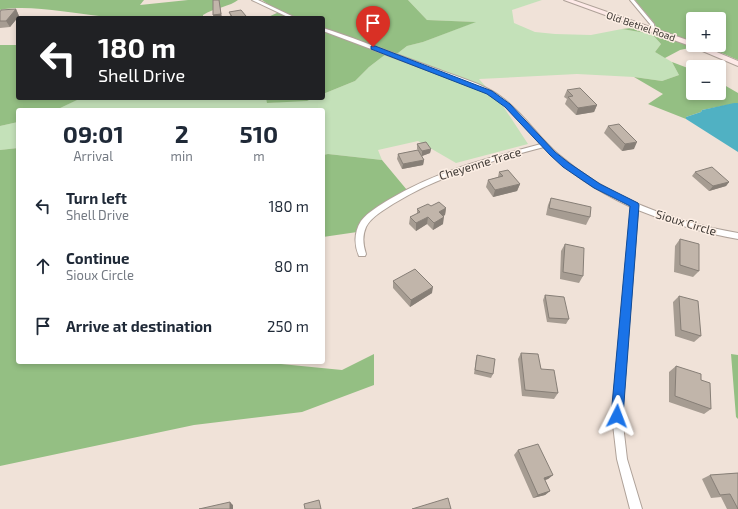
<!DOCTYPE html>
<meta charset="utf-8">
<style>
body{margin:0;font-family:"Exo 2",sans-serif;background:#f2f2f3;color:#1f2937;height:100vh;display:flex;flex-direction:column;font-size:15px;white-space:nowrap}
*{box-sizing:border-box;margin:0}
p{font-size:13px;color:#747a83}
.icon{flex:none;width:22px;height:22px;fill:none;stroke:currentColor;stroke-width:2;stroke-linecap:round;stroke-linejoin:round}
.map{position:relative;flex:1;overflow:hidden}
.panel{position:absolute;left:16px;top:108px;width:309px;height:256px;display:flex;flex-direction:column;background:#fff;border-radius:4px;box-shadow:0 2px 6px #0003}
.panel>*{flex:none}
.hud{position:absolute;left:16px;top:16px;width:309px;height:84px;border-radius:4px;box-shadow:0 2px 6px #0003;background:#202124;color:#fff;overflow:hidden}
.buttons{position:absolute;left:686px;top:12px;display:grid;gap:8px}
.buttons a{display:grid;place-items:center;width:40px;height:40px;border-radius:4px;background:#fff;box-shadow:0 2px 6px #0003;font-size:20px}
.pin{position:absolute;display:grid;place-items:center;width:34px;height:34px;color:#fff;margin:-41px -17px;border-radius:50% 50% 50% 0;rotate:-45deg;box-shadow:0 0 4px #0007}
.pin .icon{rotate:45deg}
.me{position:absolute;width:44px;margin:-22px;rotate:3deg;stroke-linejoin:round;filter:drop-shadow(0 0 3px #0008)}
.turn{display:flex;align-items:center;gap:14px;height:84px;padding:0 16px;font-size:18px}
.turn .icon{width:52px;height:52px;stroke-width:2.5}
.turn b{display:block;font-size:28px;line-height:34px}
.eta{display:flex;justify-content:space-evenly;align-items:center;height:68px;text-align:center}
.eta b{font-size:24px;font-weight:700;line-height:28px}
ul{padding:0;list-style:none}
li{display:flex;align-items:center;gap:12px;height:60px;padding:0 16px}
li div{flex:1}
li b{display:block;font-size:15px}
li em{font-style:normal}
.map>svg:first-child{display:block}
.green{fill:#c4e1b9}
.forest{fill:#94bf83}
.water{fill:#50b1c3}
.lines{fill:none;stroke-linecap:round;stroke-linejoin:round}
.street-casing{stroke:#afa299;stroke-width:2}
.secondary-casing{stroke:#afa299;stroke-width:2}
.street{fill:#fff;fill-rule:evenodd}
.secondary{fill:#feeae8;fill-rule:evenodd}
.wall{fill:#a69c92}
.shaded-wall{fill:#877f77}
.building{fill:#c1b5aa;stroke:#877f77}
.route{fill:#1a73e8;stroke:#114b97}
.labels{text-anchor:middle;stroke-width:3;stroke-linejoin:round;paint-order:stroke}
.far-street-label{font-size:10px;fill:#3e3935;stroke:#fdefe5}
.street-label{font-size:12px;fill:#3e3935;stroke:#fdefe5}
</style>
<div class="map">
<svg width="738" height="509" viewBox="0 0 738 509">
<rect width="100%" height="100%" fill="#f0e2d8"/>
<path class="green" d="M 408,0 L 542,0 L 512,10 L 514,23 L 535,32 L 555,34 L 591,35 L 622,29 L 652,34 L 661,44 L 655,52 L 672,62 L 679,75 L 662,81 L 634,77 L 577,74 L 479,79 L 503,106 L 528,144 L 456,163 L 418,141 L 378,150 L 382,160 L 328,154 L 323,155 L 323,110 L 56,110 L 76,100 L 76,98 L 266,98 L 268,103 L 323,98 L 323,94 L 355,81 L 369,67 L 386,54 L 398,53 L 407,46 L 423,42 L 475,22 L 427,20 Z
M 18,122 L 18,148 L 0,150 L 0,126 Z"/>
<path class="forest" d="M 0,0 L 144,0 L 140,5 L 188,0 L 238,0 C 231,6 214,8 203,15 L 203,18 L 104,18 L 99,16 C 72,13 26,4 0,10 Z
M 262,0 L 408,0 L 427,20 L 476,22 L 423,42 L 407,46 L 398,53 L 386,54 L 369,67 L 355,81 L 323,94 L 323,18 L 266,18 L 279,12 Z
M 635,0 L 738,0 L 738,60 L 703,45 L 719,45 L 719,19 L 693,19 L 693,43 L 656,29 L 655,24 Z
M 641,27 L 694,47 L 680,50 L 665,58 L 655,52 L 661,44 L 652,34 L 622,29 Z
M 0,45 L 18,45 L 18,98 L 76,98 L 77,100 L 56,110 L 18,110 L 18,122 L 0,126 Z
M 672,62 L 693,70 L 693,93 L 719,93 L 719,82 L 738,93 L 738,103 L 702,110 L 701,112 L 686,117 L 686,119 L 648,104 L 663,94 L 634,77 L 662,81 L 679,75 Z
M 266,98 L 313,98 L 307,101 L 267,103 Z
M 18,148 L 18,362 L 279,362 L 281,364 L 342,370 L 374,354 L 374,385 L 302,412 L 194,425 L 0,466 L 0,150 Z
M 328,154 L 382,160 L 407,190 L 375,211 L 364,231 L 323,237 L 323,155 Z
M 731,354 L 738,355 L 738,419 L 736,417 Z"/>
<path class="water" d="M 734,103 L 738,103 L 738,152 L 686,119 L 686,117 L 701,112 L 702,110 Z"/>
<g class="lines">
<defs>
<path id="street" d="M 252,0 L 258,0 L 296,18 L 290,18 Z
M 630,0 L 634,0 L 654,24 L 655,30 L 651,30 L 650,24 Z
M 323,28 C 336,32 350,37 363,42 C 387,51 412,60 437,69 C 458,77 481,83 500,96 C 523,112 537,136 558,154 C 609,198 673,222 738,233 L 738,239 C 703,233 671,223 638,210 L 622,416 L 627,459 L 642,509 L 630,509 L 617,459 L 612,416 L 631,207 C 599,192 568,173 544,147 C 491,161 440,175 393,204 C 384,210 371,217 366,227 C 362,236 363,245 366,254 L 365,256 L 359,256 C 354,245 354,232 361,221 C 368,212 380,205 390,199 C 437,171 488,158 541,144 L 504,104 L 483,91 L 323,31 Z"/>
<path id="secondary" d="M 564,0 L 573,0 L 693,42 L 693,45 L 700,45 L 738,61 L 738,66 L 693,47 Z"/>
</defs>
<use href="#street" class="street-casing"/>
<use href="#secondary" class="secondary-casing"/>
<use href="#street" class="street"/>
<use href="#secondary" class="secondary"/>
</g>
<path class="wall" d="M 16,9 L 19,16 L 10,27 L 0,28 L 0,12 Z
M 229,12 L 246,18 L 231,18 Z
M 567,90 L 597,105 L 594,112 L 576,115 L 565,104 L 567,99 L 564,97 Z
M 608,126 L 634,149 L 622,151 L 604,133 Z
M 417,144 L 431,149 L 430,153 L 422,156 L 424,160 L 423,165 L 402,169 L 397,159 L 398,154 L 418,150 L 417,149 Z
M 499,172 L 520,184 L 517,191 L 493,197 L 486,187 L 488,180 L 498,177 Z
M 695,172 L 729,182 L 726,186 L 709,191 L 692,176 Z
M 551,198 L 590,217 L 586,225 L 546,215 L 548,205 Z
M 431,206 L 446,208 L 445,215 L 443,216 L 443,224 L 433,230 L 427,224 L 416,231 L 409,224 L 410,217 L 417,214 L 417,209 Z
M 680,239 L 699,271 L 693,277 L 674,272 L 675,246 Z
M 565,244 L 583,276 L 579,283 L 560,279 L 561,251 Z
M 393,281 L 432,293 L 410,307 L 393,288 Z
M 545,295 L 569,319 L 566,324 L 547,322 L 543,300 Z
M 679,296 L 701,336 L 694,342 L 675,336 L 673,302 Z
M 521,353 L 558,393 L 554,399 L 522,396 L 518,359 Z
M 477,355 L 493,374 L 491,378 L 474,374 L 476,359 Z
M 676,366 L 701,380 L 711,409 L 704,414 L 669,402 L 669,372 Z
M 518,450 L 553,475 L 548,479 L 545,480 L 550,491 L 545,495 L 533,498 L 514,455 Z
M 738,473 L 738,509 L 727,509 L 721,497 L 711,498 L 702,479 L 710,475 Z"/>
<path class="shaded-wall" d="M 219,0 L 222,18 L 214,18 L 213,15 Z
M 16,9 L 19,16 L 10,27 L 6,21 Z
M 246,16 L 246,18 L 237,18 Z
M 597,105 L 594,112 L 576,115 L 578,108 Z
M 637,142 L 634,149 L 622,151 L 625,144 Z
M 431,149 L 430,153 L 422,156 L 422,151 Z
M 424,160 L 423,165 L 402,169 L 403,164 Z
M 729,182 L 726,186 L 709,191 L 713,186 Z
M 520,184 L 517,191 L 493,197 L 495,190 Z
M 446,208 L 445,215 L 438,219 L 439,212 Z
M 428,217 L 427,224 L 416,231 L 416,223 Z
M 444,217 L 443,224 L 433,230 L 434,223 Z
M 433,287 L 432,293 L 410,307 L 411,300 Z
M 553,475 L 548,479 L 539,482 L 544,478 Z
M 550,491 L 545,495 L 533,498 L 538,495 Z
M 230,502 L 233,505 L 233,509 L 230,509 Z"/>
<path class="building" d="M 213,0 L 219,0 L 221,14 L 213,15 Z
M 16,9 L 6,21 L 0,21 L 0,12 L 1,10 Z
M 241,10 L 246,16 L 237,18 L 233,18 L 229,12 Z
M 580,88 L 597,105 L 578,108 L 568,97 L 573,96 L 567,90 Z
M 619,124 L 637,142 L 625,144 L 608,126 Z
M 426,142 L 431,149 L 422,151 L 417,144 Z
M 418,150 L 424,160 L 403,164 L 398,154 Z
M 712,167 L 729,182 L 713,186 L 695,172 Z
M 508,170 L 520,184 L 495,190 L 488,180 L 503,176 L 499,172 Z
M 551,198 L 591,207 L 590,217 L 549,208 Z
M 439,202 L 446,208 L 439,212 L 444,217 L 434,223 L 428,217 L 416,223 L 410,217 L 420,212 L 417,209 L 428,204 L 431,206 Z
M 680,239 L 699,244 L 699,271 L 680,265 Z
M 565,244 L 584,248 L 583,276 L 563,272 Z
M 415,269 L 433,287 L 411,300 L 393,281 Z
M 545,295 L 564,297 L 569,319 L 549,318 Z
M 679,296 L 698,301 L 701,336 L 681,330 Z
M 521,353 L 538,354 L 541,369 L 554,370 L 558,393 L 525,390 Z
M 477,355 L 495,359 L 493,374 L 475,370 Z
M 676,366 L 701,374 L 701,380 L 710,383 L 711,409 L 675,396 Z
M 538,444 L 553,475 L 544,478 L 550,491 L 538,495 L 518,450 Z
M 738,473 L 738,509 L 730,494 L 720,495 L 710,475 Z
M 448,498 L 451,509 L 412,509 Z
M 319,500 L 321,509 L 305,509 L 304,504 Z
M 230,502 L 230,509 L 199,509 Z"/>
<path class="route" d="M 371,46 L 375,46 L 492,91 L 510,104 L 555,152 L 569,163 L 600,184 L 638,203 L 639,205 L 623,416 L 621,420 L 617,422 L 613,420 L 611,416 L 630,206 L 594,188 L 563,167 L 550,155 L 505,107 L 487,94 L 371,49 Z"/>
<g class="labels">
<g class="far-street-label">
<text transform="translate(641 26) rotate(19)" y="4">Old Bethel Road</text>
</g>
<g class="street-label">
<text transform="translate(480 164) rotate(-17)" y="4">Cheyenne Trace</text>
<text transform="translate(686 223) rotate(17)" y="4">Sioux Circle</text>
</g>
</g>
</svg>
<div class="buttons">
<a>+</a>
<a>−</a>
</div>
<div class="pin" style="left:373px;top:47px;background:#d93025"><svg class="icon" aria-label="arrive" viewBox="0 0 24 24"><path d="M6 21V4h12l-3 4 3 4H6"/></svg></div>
<svg class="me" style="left:617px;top:416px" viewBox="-20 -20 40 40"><path d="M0-17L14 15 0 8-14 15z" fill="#1a73e8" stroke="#fff" stroke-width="4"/></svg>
<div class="hud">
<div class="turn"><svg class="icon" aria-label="left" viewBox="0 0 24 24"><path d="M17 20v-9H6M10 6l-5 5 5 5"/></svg><div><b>180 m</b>Shell Drive</div></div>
</div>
<section class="panel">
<div class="eta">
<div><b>09:01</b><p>Arrival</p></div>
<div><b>2</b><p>min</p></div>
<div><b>510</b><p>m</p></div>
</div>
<ul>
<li><svg class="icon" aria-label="left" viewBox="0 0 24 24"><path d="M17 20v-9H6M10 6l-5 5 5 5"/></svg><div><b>Turn left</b><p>Shell Drive</p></div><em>180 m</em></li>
<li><svg class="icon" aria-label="ahead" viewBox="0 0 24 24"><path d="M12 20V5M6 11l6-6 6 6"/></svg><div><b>Continue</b><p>Sioux Circle</p></div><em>80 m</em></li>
<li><svg class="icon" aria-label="arrive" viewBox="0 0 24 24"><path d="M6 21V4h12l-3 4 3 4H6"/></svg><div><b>Arrive at destination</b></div><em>250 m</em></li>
</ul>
</section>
</div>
